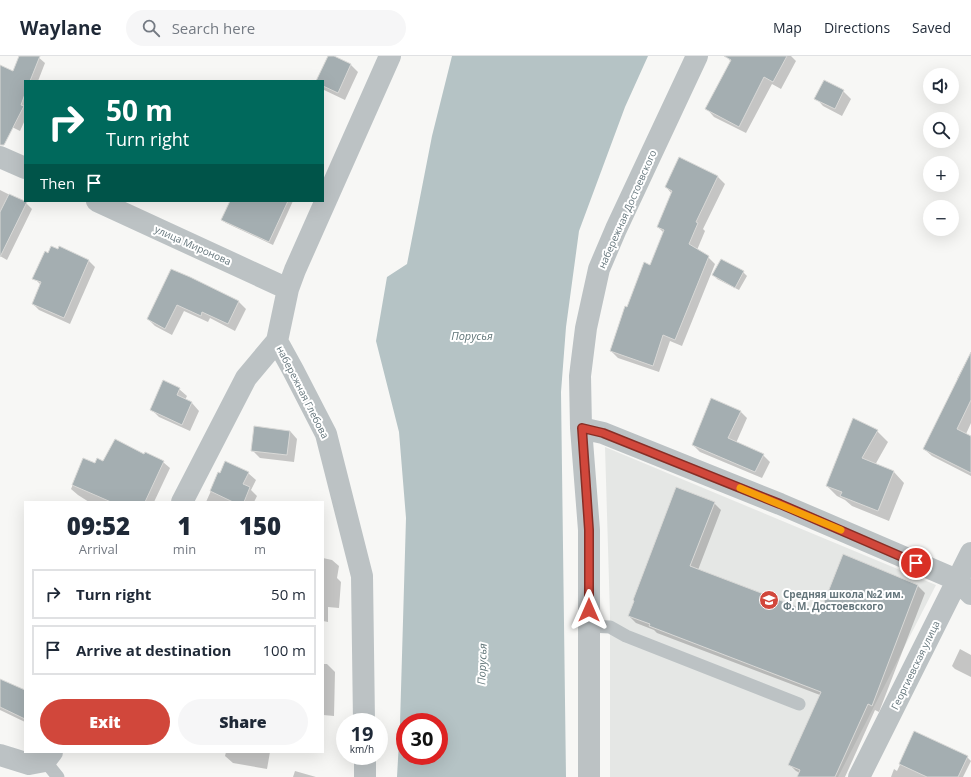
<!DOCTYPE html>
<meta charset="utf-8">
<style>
body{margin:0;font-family:"Open Sans",sans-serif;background:#f6f6f7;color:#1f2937;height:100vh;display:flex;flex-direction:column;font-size:15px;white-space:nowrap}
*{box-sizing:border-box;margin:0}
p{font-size:13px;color:#747a83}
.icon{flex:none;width:22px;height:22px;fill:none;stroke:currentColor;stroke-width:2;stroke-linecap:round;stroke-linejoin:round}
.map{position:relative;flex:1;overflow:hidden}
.panel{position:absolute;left:24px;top:445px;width:300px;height:252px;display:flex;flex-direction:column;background:#fff;border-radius:0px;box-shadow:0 4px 16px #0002}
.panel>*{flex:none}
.hud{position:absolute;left:24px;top:24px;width:300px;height:122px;border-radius:0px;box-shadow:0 4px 16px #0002;background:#00695c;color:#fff;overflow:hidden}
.tools{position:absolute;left:923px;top:12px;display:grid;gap:8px}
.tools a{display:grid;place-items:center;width:36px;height:36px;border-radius:50%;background:#fff;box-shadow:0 4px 16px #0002;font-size:20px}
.speed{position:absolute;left:336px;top:657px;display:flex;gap:8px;font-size:20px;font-weight:700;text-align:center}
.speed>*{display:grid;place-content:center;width:52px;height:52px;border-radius:50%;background:#fff;box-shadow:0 4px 16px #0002;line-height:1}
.speed small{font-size:10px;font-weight:400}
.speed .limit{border:6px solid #d22;background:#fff;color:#111}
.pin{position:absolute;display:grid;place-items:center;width:34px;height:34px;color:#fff;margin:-17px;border:2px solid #fff;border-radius:50%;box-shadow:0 1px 4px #0007}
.me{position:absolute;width:44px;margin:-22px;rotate:0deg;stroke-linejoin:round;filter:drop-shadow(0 0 3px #0008)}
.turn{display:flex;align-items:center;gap:14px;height:84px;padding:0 16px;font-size:18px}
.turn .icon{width:52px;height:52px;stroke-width:2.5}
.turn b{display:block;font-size:28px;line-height:34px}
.then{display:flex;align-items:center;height:38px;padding:0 16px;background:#0003;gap:8px;font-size:15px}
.eta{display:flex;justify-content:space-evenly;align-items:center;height:68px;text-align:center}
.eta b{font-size:24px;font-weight:800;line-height:28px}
.button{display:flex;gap:8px;margin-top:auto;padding:8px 16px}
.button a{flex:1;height:46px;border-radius:24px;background:#d1473b;color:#fff;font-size:16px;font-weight:800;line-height:46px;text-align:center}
.button a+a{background:#f6f6f7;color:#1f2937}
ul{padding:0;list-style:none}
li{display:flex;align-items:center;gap:12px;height:50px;margin:0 8px 6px;padding:0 8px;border:2px solid #e0e1e3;border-radius:0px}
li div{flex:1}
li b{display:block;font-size:15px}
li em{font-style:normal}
header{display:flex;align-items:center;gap:24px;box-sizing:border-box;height:56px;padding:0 20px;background:#fff;border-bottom:1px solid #e0e1e3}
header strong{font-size:19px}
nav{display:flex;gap:22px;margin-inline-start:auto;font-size:14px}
.search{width:280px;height:36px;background:#f6f6f7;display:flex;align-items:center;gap:10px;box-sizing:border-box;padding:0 14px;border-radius:22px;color:#747a83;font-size:15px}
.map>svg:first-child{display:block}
.built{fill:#e5e7e5}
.water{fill:#b5c3c5;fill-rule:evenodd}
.shadow{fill:#0003}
.building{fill:#a4aeb1;stroke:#d9d9d7}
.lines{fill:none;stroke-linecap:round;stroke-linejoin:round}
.lane{stroke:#bcc2c4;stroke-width:13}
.street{stroke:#bcc2c4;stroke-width:22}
.route-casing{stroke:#882e26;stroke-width:10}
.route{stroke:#d1473b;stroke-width:7}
.slow{stroke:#f59e0b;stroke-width:7}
.labels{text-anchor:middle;stroke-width:4;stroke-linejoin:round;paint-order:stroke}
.street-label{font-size:10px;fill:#65767c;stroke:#fff}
.poi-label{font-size:10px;font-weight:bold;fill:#65767c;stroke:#fff;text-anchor:start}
.water-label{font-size:11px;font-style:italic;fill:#607578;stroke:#fff}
</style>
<header>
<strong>Waylane</strong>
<div class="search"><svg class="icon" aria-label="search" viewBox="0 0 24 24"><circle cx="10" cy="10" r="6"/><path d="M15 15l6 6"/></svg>Search here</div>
<nav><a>Map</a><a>Directions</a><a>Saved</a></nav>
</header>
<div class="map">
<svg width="971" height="721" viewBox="0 0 971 721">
<rect width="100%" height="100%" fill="#f7f7f5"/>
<path class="built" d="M 605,391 L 936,529 L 838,721 L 610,721 L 610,559 Z"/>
<path class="water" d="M 452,0 L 648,0 L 625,51 L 579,175 L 566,271 L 561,336 L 566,721 L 397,721 L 400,668 L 406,462 L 399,376 L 376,285 L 387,221 L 407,208 L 432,80 ZM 405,666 L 439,666 L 439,700 L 405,700 Z"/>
<path class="shadow" d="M 20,0 L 37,0 L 45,7 L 38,25 L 25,25 L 25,64 L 20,75 L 0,65 L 0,10 L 13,17 Z
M 329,0 L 351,9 L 358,16 L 345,44 L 324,34 L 323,25 L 317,25 Z
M 726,0 L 791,0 L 796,5 L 781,33 L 772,28 L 746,77 L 714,61 L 707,53 L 731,6 Z
M 843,35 L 851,43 L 842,60 L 823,50 L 816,42 Z
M 679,102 L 718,121 L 725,128 L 703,173 L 705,175 L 697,194 L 708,201 L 715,208 L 682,290 L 670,285 L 659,316 L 618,302 L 611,295 L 628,252 L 651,210 L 664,177 L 658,171 L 672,138 L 666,131 Z
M 0,134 L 26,147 L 32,153 L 7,204 L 0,200 Z
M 231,145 L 293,145 L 273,189 L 226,167 L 222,164 Z
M 59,191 L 89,205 L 95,211 L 70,268 L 39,254 L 33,248 L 41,229 L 34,222 L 49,198 L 58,194 Z
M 743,216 L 747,220 L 739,234 L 717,223 L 714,219 Z
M 190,222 L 239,246 L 246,253 L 235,275 L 210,262 L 208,266 L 184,255 L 172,279 L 155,270 L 148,263 Z
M 968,302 L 971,303 L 971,367 L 966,378 L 971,381 L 971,420 L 932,400 L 924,393 L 958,325 L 957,323 Z
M 179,333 L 187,340 L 185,344 L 192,347 L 199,355 L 190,375 L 159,361 L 151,353 Z
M 740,355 L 747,362 L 736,387 L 763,399 L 770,406 L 762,422 L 700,396 L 693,389 Z
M 290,375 L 297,383 L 294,406 L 260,402 L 252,394 Z
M 877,375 L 888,386 L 875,409 L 894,416 L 904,427 L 889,465 L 852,450 L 845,444 L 837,440 L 827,430 Z
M 145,399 L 163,406 L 170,412 L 154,446 L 89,446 L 78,439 L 71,433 L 84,403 L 95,408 Z
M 219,417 L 248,417 L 256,424 L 251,434 L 257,440 L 254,446 L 206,446 Z
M 714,447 L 721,454 L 698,514 L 820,561 L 843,500 L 918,530 L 925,537 L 879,656 L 875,654 L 845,721 L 798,721 L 800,717 L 796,715 L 789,708 L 820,639 L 657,577 L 654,574 L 636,567 L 629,560 Z
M 323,502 L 332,504 L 339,510 L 337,522 L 341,526 L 339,552 L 328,551 L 328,566 L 323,565 Z
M 960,593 L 971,599 L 971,621 L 955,613 L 952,610 Z
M 323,608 L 327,608 L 335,616 L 334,660 L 323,659 Z
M 0,627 L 25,636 L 25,666 L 0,654 Z
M 915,677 L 967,701 L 971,705 L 963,721 L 891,721 L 894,713 L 897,715 Z
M 226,696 L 270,696 L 267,713 L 233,707 L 225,700 Z
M 295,715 L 316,721 L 293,721 Z"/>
<path class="building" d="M 19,0 L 40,0 L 30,25 L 25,25 L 25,38 L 21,49 L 24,50 L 4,89 L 0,89 L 0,9 L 13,15 Z
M 328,0 L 334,0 L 351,8 L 338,37 L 323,30 L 323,25 L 316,25 Z
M 724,0 L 787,0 L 773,26 L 764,21 L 739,71 L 705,53 L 731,4 Z
M 824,24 L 844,34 L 835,53 L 814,43 Z
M 679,101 L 718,120 L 696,166 L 698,167 L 689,188 L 709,200 L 675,284 L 663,279 L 653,310 L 610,295 L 625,250 L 627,251 L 644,206 L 650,209 L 664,174 L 657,171 L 672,135 L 665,131 Z
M 9,138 L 27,146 L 0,201 L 0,156 Z
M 230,145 L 288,145 L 269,186 L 221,164 Z
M 51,190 L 58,193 L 59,190 L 89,204 L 64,262 L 32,248 L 41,226 L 32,223 L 45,195 L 48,197 Z
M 721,203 L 744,215 L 735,232 L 712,219 Z
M 171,213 L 190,221 L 239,245 L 228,268 L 202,256 L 201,260 L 177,249 L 165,273 L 147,263 Z
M 971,296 L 971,344 L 957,373 L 971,380 L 971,417 L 923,393 Z
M 163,324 L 180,332 L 177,339 L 192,346 L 182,369 L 150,354 Z
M 711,342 L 741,355 L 728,382 L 764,398 L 755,416 L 692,389 Z
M 853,362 L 878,374 L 862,402 L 894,415 L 878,455 L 840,440 L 842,436 L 826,430 Z
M 254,370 L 290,375 L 287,399 L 251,395 Z
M 115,383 L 144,398 L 145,396 L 164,405 L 145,446 L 111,446 L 72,429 L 83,402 L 95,407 L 97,402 L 103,405 Z
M 225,405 L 249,416 L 243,428 L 250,431 L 244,446 L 233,446 L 210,435 L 218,416 L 220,417 Z
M 676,431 L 715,446 L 690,510 L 819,559 L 843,498 L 918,529 L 872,650 L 868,648 L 835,721 L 797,721 L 800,714 L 788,709 L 821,636 L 649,570 L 650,568 L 628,560 L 634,545 L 633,544 Z
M 0,623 L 25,634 L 25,663 L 0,651 Z
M 914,675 L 968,700 L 958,721 L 927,721 L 899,708 Z"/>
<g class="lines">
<path class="lane" d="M 589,570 L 610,571 L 626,580 L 799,648
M 45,705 L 58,721"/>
<path class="street" d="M 0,101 L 25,112
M 97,145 L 288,233
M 581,372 L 603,377 L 780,448 L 957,524 L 971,538
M 182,446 L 246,322 L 277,285
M 364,666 L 362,520 L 326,378 L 293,314 L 277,285 L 288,233 L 295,214 L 390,0
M 0,699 L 29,708 L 45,705 L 52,696
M 365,721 L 365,700
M 589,721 L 589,474 L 581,372 L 580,320 L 586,272 L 599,213 L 616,173 L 697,0
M 859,721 L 971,497"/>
</g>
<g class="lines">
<defs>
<path id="route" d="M 589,554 L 589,474 L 582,372 L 603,377 L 780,448 L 916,507"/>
</defs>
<use href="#route" class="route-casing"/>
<use href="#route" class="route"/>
<path class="slow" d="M 740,432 L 841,474"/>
</g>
<defs>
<symbol id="school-disc" viewBox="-11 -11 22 22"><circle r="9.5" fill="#d1473b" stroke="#fff"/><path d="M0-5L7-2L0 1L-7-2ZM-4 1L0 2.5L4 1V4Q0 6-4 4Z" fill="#fff"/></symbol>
</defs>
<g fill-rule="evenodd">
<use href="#school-disc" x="758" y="533" width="22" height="22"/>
</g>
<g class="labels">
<g class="street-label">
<text transform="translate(627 153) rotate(-66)" y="4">набережная Достоевского</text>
<text transform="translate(193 189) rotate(24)" y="4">улица Миронова</text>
<text transform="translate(303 336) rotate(63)" y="4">набережная Глебова</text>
<text transform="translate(915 609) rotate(-64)" y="4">Георгиевская улица</text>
</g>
<g class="poi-label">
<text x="783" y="542">Средняя школа №2 им.<tspan x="783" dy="12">Ф. М. Достоевского</tspan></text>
</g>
<g class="water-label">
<text x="472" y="284">Порусья</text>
<text transform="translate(482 608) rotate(-88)" y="4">Порусья</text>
</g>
</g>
</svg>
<div class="tools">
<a><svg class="icon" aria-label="sound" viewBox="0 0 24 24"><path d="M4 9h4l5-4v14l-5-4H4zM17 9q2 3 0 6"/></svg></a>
<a><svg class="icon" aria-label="search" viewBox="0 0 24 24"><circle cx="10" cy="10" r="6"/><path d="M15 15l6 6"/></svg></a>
<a>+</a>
<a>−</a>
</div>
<div class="speed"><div>19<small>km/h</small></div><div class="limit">30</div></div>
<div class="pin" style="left:916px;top:507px;background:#d93025"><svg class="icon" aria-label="arrive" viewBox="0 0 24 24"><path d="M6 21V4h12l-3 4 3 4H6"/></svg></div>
<svg class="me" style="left:589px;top:554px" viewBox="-20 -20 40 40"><path d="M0-17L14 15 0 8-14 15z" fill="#d1473b" stroke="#fff" stroke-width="4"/></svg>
<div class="hud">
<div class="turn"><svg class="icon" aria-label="right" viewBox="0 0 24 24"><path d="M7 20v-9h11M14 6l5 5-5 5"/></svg><div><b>50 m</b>Turn right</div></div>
<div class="then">Then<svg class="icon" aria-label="arrive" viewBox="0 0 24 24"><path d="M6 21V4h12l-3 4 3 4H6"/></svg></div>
</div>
<section class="panel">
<div class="eta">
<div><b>09:52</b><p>Arrival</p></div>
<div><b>1</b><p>min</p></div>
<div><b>150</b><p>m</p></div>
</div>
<ul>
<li><svg class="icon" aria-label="right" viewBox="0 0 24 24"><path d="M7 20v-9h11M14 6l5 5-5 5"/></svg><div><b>Turn right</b></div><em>50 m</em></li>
<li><svg class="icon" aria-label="arrive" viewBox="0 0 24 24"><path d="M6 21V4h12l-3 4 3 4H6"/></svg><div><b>Arrive at destination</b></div><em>100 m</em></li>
</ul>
<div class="button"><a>Exit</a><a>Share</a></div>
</section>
</div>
